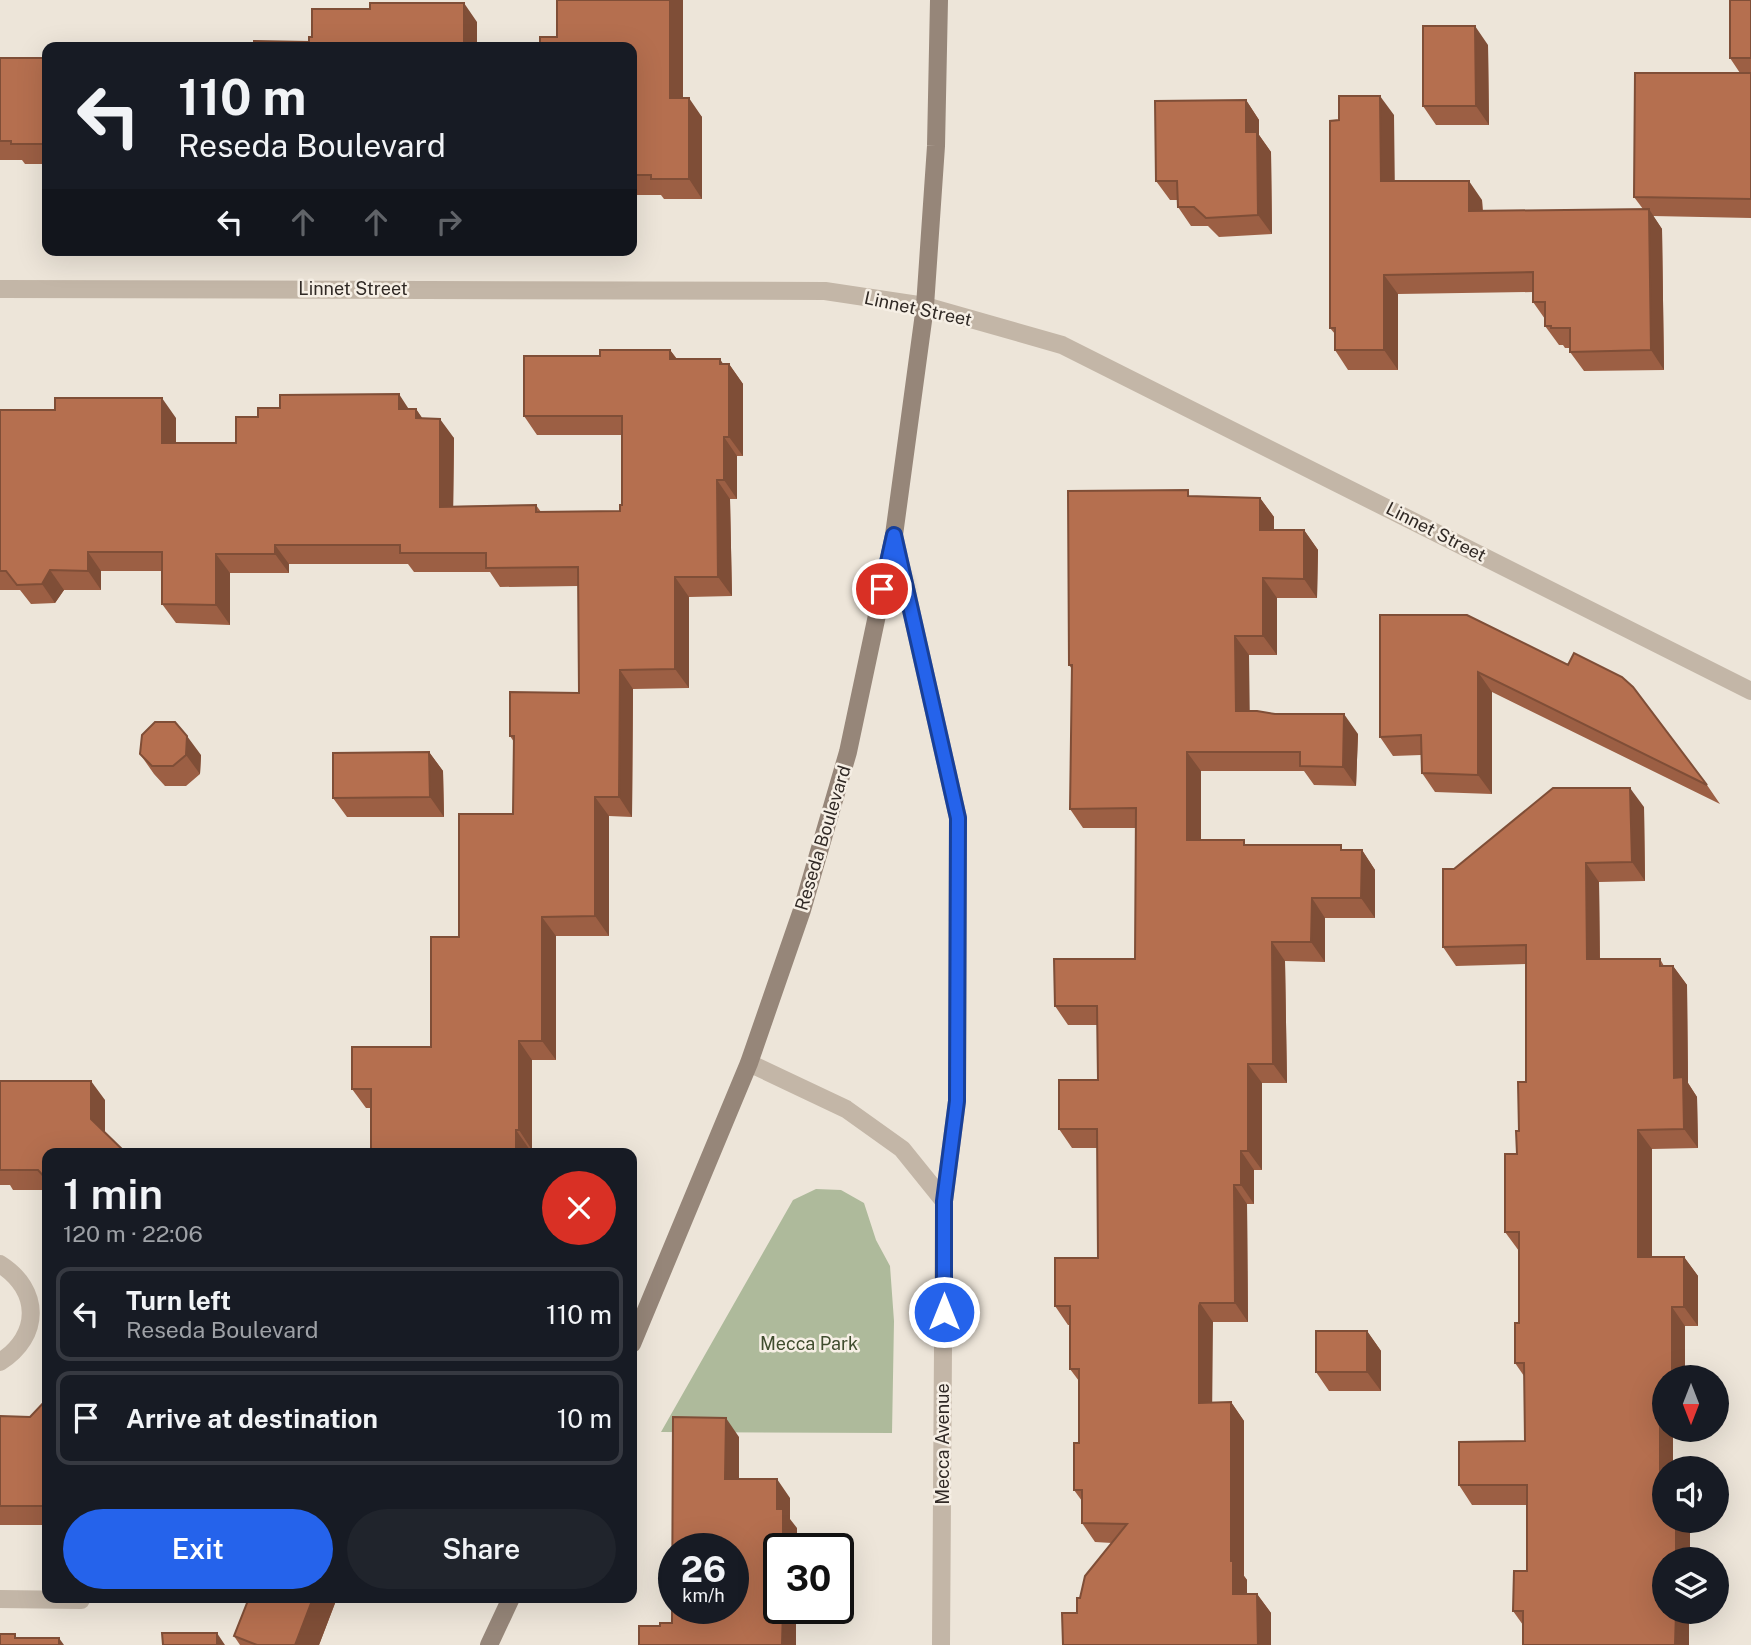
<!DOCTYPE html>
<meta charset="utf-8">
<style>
body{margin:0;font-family:"Public Sans",sans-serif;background:#20242c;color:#f1f3f6;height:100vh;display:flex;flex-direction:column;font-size:26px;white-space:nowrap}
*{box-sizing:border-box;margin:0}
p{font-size:23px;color:#9ea1a6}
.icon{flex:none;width:38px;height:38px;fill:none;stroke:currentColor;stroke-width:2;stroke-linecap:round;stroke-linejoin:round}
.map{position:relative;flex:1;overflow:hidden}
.details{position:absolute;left:42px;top:1148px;width:595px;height:455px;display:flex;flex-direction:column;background:#171b24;border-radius:14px;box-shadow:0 7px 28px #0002}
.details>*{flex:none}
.hud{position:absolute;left:42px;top:42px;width:595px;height:214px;border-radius:14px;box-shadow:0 7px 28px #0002;background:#171b24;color:#f1f3f6;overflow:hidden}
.needle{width:46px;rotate:180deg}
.buttons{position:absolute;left:1652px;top:1365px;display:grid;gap:14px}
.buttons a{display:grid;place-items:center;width:77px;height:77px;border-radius:50%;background:#171b24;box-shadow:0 7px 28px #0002;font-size:35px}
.speed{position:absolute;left:658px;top:1533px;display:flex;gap:14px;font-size:35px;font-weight:700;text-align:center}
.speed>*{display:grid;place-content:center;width:91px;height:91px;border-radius:50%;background:#171b24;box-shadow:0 7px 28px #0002;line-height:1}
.speed small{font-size:18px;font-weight:400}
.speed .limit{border:4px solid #111;border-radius:10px;background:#fff;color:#111}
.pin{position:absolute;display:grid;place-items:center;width:60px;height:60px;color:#fff;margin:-30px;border:4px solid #fff;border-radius:50%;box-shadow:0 2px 7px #0007}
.me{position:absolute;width:77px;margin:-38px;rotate:0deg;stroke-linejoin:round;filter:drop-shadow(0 0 5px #0008)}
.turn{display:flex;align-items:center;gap:24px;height:147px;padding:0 21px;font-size:32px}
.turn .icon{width:91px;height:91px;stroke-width:2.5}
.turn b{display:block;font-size:49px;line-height:60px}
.lanes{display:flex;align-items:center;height:66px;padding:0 21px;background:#0003;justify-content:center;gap:35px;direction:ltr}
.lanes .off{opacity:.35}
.round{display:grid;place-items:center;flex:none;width:74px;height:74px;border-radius:37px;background:#20242c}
.head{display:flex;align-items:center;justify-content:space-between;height:119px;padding:0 21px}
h1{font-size:42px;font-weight:600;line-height:52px}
.cta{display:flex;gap:14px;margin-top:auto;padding:14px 21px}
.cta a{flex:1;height:80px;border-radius:42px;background:#2563eb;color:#fff;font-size:28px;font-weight:600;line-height:80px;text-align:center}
.cta a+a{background:#20242c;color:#f1f3f6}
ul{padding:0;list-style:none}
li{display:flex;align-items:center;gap:21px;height:94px;margin:0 14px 10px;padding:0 7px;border:4px solid #363941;border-radius:14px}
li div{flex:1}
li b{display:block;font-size:26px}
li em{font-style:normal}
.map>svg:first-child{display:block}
.green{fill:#aeba9b}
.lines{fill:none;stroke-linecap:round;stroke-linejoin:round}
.street{stroke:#c3b6a7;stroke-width:18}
.secondary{stroke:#968679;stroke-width:18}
.wall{fill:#9c5f44}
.shaded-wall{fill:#7f4e37}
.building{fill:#b56f4f;stroke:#7f4e37;stroke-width:2;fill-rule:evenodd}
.route-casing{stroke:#184099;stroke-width:18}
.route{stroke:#2563eb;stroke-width:12}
.labels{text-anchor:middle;stroke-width:5;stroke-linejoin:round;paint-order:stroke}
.street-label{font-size:18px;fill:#312a26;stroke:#f6efe5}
.park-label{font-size:18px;fill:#3f4c2e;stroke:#f6efe5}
</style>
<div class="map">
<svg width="1751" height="1645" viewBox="0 0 1751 1645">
<rect width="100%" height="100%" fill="#ede5d9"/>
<path class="green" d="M 816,1189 L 841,1190 L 864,1203 L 876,1240 L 890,1266 L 894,1321 L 892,1433 L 661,1432 L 793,1200 Z"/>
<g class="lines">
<path class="street" d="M 0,289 L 825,291 L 925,306 L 1062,345 L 1751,691
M 894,535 L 958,818 L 957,1101 L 944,1201 L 941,1645
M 749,1063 L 846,1109 L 902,1149 L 944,1201
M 0,1264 C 41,1290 41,1336 0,1362
M 0,1599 L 81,1600"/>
<path class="secondary" d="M 632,1344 L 749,1063 L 802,910 L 848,752 L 894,535 L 925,306 L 936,146 L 939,0
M 489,1645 L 511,1598"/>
</g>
<path class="wall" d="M 683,0 L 683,98 L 702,117 L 702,199 L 664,199 L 661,195 L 632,195 L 632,47 L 557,37 Z
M 1751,0 L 1751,218 L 1653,216 L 1662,229 L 1664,370 L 1584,371 L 1570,352 L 1570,348 L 1565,348 L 1563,345 L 1559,345 L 1545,326 L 1545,319 L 1533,302 L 1533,292 L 1398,294 L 1398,370 L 1348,370 L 1335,350 L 1335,334 L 1330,328 L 1394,115 L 1394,181 L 1482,200 L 1483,211 L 1643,209 L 1634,197 L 1740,73 L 1730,58 Z
M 1488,45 L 1489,125 L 1436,125 L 1423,106 Z
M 0,58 L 47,58 L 47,164 L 25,164 L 22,160 L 0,160 Z
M 1246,100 L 1259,120 L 1259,135 L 1271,152 L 1272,234 L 1219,237 L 1208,226 L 1191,226 L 1178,207 L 1178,200 L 1170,200 L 1156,181 Z
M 670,350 L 677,359 L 729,364 L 743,384 L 743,456 L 737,456 L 737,499 L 730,499 L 732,596 L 689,597 L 689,688 L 633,689 L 632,817 L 609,816 L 609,936 L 556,936 L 556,1060 L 532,1060 L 532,1150 L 530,1150 L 530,1153 L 371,1108 L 366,1108 L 352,1089 L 431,1047 L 459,937 L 513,814 L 514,742 L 510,736 L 579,693 L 578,586 L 500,587 L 490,572 L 414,572 L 408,564 L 289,564 L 289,573 L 230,573 L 230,625 L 176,623 L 162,604 L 162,571 L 101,571 L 101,590 L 64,590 L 55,603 L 31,604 L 20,590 L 0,590 L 0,410 L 176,418 L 176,443 L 236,443 L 258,417 L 416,409 L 422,418 L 454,438 L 453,506 L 536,505 L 541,512 L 620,511 L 622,505 L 622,435 L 537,435 L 524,416 L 600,356 Z
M 1193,496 L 1260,498 L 1274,517 L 1274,530 L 1304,530 L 1318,550 L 1317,598 L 1277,598 L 1277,655 L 1249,655 L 1249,711 L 1358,734 L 1356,786 L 1314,785 L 1304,771 L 1201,771 L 1201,840 L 1248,845 L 1362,850 L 1375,870 L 1375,918 L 1325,918 L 1325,962 L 1285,961 L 1287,1083 L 1262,1083 L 1262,1170 L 1254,1170 L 1254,1204 L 1247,1204 L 1248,1322 L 1213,1322 L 1212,1325 L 1212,1403 L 1231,1402 L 1244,1421 L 1244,1576 L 1247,1580 L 1247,1594 L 1257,1594 L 1271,1613 L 1271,1645 L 1063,1645 L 1077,1613 L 1080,1598 L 1112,1543 L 1095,1542 L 1082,1523 L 1082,1501 L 1074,1490 L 1079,1443 L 1079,1381 L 1070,1369 L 1070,1325 L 1068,1325 L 1055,1306 L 1098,1258 L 1097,1148 L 1072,1148 L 1059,1129 L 1098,1080 L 1098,1025 L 1068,1025 L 1055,1006 L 1135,959 L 1136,828 L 1083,828 L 1070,809 L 1072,669 L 1069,665 Z
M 1380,615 L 1707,785 L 1720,804 L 1492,692 L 1492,794 L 1435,792 L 1422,773 L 1421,755 L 1393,756 L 1380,737 Z
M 429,752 L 443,771 L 444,817 L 347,817 L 333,798 Z
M 140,754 L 201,755 L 200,774 L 186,786 L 165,786 L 154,774 Z
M 1644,807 L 1645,881 L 1599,882 L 1600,959 L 1660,959 L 1664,966 L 1673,966 L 1687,985 L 1688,1083 L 1697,1097 L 1698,1148 L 1652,1149 L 1652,1257 L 1684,1257 L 1698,1276 L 1698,1326 L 1685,1326 L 1685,1377 L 1664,1377 L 1664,1430 L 1685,1430 L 1685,1433 L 1673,1433 L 1673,1468 L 1664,1521 L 1690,1521 L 1690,1559 L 1523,1625 L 1513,1611 L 1527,1571 L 1527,1505 L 1472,1505 L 1459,1485 L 1525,1441 L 1524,1376 L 1515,1363 L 1519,1323 L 1519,1251 L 1505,1232 L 1517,1154 L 1526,1082 L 1526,964 L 1456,966 L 1443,947 L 1454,869 Z
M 0,1081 L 105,1100 L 47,1153 L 47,1190 L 13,1190 L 10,1185 L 0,1185 Z
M 1367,1331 L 1381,1351 L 1381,1391 L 1329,1391 L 1316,1372 Z
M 47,1399 L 47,1525 L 0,1525 L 0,1416 L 30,1417 Z
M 249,1598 L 337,1598 L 319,1645 L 240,1645 L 234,1636 Z"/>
<path class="shaded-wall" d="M 670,0 L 683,0 L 683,117 L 670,98 Z
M 464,3 L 477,22 L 477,47 L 464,47 Z
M 1475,26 L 1488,45 L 1489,125 L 1476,106 Z
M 1380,96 L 1394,115 L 1395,200 L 1381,181 Z
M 689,98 L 702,117 L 702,199 L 689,179 Z
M 1246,100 L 1259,120 L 1259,135 L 1271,152 L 1272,234 L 1258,215 L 1246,132 Z
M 1469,181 L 1482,200 L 1483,230 L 1469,211 Z
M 1649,209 L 1662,229 L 1664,370 L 1651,350 Z
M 1384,275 L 1398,294 L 1398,370 L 1384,350 Z
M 670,350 L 684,369 L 670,359 Z
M 720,359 L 729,373 L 729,364 L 743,384 L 743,456 L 729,437 Z
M 399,394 L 412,414 L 399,409 Z
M 162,398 L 176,418 L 176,463 L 162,443 Z
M 416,409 L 429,428 L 416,418 Z
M 440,419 L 454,438 L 453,526 L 440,507 Z
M 724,437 L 737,456 L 737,499 L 724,480 Z
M 717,480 L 730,499 L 732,596 L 718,577 Z
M 1260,498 L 1274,517 L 1274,550 L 1260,530 Z
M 1304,530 L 1318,550 L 1317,598 L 1304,579 Z
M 275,545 L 289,564 L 289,573 L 275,554 Z
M 88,552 L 101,571 L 101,590 L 88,571 Z
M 216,554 L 230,573 L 230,625 L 216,605 Z
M 50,570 L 64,590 L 55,603 L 42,584 Z
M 675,577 L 689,597 L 689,688 L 675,669 Z
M 1263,578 L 1277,598 L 1277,655 L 1263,636 Z
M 1235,636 L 1249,655 L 1250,730 L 1236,711 Z
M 620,670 L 633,689 L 632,817 L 619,797 Z
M 1478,672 L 1492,692 L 1492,794 L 1478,775 Z
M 1344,714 L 1358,734 L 1356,786 L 1343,767 Z
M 187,736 L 201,755 L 200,774 L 186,755 Z
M 429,752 L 443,771 L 444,817 L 430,797 Z
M 1187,752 L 1201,771 L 1201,859 L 1187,840 Z
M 1630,788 L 1644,807 L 1645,881 L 1632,862 Z
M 595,797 L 609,816 L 609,936 L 595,916 Z
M 1362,850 L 1375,870 L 1375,918 L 1361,898 Z
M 1586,863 L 1599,882 L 1600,979 L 1587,959 Z
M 1312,898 L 1325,918 L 1325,962 L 1311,942 Z
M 542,917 L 556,936 L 556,1060 L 542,1041 Z
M 1272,942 L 1285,961 L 1287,1083 L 1273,1064 Z
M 1673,966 L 1687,985 L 1688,1083 L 1697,1097 L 1698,1148 L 1684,1129 L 1674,1078 Z
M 519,1041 L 532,1060 L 532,1150 L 519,1130 Z
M 1248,1064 L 1262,1083 L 1262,1170 L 1248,1151 Z
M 91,1081 L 105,1100 L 105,1138 L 91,1119 Z
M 516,1130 L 530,1150 L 530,1153 L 516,1153 Z
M 1638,1130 L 1652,1149 L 1652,1276 L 1638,1257 Z
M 1241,1151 L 1254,1170 L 1254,1204 L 1241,1185 Z
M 1234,1185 L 1247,1204 L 1248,1322 L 1235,1303 Z
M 1684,1257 L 1698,1276 L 1698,1326 L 1684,1307 Z
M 1200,1303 L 1213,1322 L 1212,1422 L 1199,1403 Z
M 1672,1307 L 1685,1326 L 1685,1377 L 1672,1377 Z
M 1367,1331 L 1381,1351 L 1381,1391 L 1367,1372 Z
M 1231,1402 L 1244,1421 L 1244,1576 L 1247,1580 L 1247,1613 L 1233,1594 L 1231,1561 Z
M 1660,1414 L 1664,1420 L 1664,1430 L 1671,1430 L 1673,1433 L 1673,1468 L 1664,1468 L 1664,1498 L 1660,1492 Z
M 726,1418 L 739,1437 L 739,1498 L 725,1479 Z
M 777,1479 L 790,1498 L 790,1519 L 797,1528 L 797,1549 L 783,1549 L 777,1509 Z
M 1676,1521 L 1690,1521 L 1690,1559 L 1676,1559 Z
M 1257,1594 L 1271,1613 L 1271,1645 L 1258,1645 Z
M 313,1598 L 337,1598 L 319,1645 L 295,1645 Z
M 783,1608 L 796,1608 L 796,1645 L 782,1645 Z
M 1676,1612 L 1689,1612 L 1689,1645 L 1675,1645 Z
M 217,1633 L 225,1645 L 217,1645 Z
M 59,1638 L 64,1645 L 59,1645 Z"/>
<path class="building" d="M 557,0 L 670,0 L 670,98 L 689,98 L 689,179 L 651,179 L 651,175 L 632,175 L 632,47 L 540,47 L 540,37 L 557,37 Z
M 1730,0 L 1751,0 L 1751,58 L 1730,58 Z
M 370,3 L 464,3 L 464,47 L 254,47 L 254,41 L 309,42 L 309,37 L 312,37 L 312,9 L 370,9 Z
M 1423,26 L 1475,26 L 1476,106 L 1423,106 Z
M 59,43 L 108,44 L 108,47 L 59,47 Z
M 0,58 L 47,58 L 47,144 L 11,144 L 11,141 L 0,141 Z
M 1635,73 L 1751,73 L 1751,199 L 1634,197 Z
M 1339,96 L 1380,96 L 1381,181 L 1469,181 L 1469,211 L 1649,209 L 1651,350 L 1570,352 L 1570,328 L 1551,328 L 1551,326 L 1545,326 L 1545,302 L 1533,302 L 1533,272 L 1384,275 L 1384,350 L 1335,350 L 1335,328 L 1330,328 L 1330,121 L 1339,120 Z
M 1246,100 L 1246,132 L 1257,132 L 1258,215 L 1206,218 L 1194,207 L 1178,207 L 1177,181 L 1156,181 L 1155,101 Z
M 600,350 L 670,350 L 670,359 L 720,359 L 720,364 L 729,364 L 729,437 L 724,437 L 724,480 L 717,480 L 718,577 L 675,577 L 675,669 L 620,670 L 619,797 L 595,797 L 595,916 L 542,917 L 542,1041 L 519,1041 L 519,1130 L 516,1130 L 516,1153 L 371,1153 L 371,1089 L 352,1089 L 352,1047 L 431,1047 L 431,937 L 459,937 L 459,814 L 513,814 L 514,736 L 510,736 L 510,692 L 579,693 L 578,567 L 486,568 L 486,553 L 400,553 L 400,545 L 275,545 L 275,554 L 216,554 L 216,605 L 162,604 L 162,552 L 88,552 L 88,571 L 50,570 L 42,584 L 17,585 L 6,571 L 0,571 L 0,410 L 55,410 L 55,398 L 162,398 L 162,443 L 236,443 L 236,417 L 258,417 L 258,408 L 280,408 L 280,395 L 399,394 L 399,409 L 416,409 L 416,418 L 440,419 L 440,507 L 536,505 L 536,512 L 620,511 L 620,505 L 622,505 L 622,416 L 524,416 L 524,356 L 600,356 Z
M 1188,490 L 1188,496 L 1260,498 L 1260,530 L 1304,530 L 1304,579 L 1263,578 L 1263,636 L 1235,636 L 1236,711 L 1257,711 L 1275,714 L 1344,714 L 1343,767 L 1300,766 L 1300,752 L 1187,752 L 1187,840 L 1244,840 L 1244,845 L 1341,845 L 1341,850 L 1362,850 L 1361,898 L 1312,898 L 1311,942 L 1272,942 L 1273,1064 L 1248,1064 L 1248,1151 L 1241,1151 L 1241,1185 L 1234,1185 L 1235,1303 L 1200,1303 L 1199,1306 L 1199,1403 L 1231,1402 L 1231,1561 L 1233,1561 L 1233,1594 L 1257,1594 L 1258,1645 L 1063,1645 L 1062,1613 L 1077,1613 L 1077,1598 L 1080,1598 L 1085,1576 L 1127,1524 L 1082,1523 L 1082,1490 L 1074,1490 L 1074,1443 L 1079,1443 L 1079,1369 L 1070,1369 L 1070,1306 L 1055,1306 L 1055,1258 L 1098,1258 L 1097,1129 L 1059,1129 L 1059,1080 L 1098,1080 L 1097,1006 L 1055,1006 L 1054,959 L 1135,959 L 1136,808 L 1070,809 L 1072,665 L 1069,665 L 1068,491 Z
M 1380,615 L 1467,615 L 1568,665 L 1574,653 L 1622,677 L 1633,687 L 1707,785 L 1478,672 L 1478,775 L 1422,773 L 1421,735 L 1380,737 Z
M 155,722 L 175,722 L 187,736 L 186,755 L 173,766 L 152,766 L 140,754 L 142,735 Z
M 429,752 L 430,797 L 333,798 L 333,753 Z
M 1553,788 L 1630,788 L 1632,862 L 1586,863 L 1587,959 L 1660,959 L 1660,966 L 1673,966 L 1674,1078 L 1683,1077 L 1684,1129 L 1638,1130 L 1638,1257 L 1684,1257 L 1684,1307 L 1672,1307 L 1672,1377 L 1664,1377 L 1664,1414 L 1660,1414 L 1660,1492 L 1664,1492 L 1664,1521 L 1676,1521 L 1676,1559 L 1664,1559 L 1664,1612 L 1676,1612 L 1675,1645 L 1523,1645 L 1523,1611 L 1513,1611 L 1514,1571 L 1527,1571 L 1527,1485 L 1459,1485 L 1459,1442 L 1525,1441 L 1524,1363 L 1515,1363 L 1515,1323 L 1519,1323 L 1519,1232 L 1505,1232 L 1505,1154 L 1517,1154 L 1516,1131 L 1519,1131 L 1518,1082 L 1526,1082 L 1526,945 L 1443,947 L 1443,869 L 1454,869 Z
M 0,1081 L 91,1081 L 91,1119 L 126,1153 L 47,1153 L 47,1180 L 38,1170 L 0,1170 Z
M 1316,1331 L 1367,1331 L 1367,1372 L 1316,1372 Z
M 47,1399 L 47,1506 L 0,1506 L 0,1416 L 30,1417 Z
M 673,1417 L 726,1418 L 725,1479 L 777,1479 L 777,1509 L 783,1509 L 783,1549 L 779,1549 L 779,1608 L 783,1608 L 782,1645 L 639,1645 L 639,1626 L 660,1626 L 660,1623 L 672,1623 ZM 674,1549 L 733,1549 L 733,1608 L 674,1608 Z
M 249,1598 L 313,1598 L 295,1645 L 257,1645 L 234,1636 Z
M 162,1633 L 217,1633 L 217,1645 L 163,1645 Z
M 0,1634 L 15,1634 L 15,1638 L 59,1638 L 59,1645 L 0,1645 Z"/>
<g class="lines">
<defs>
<path id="route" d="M 882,589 L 894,535 L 958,818 L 957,1101 L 944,1201 L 944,1312"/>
</defs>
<use href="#route" class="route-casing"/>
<use href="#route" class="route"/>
</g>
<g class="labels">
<g class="street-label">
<text x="353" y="295">Linnet Street</text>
<text transform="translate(918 309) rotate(12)" y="6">Linnet Street</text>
<text transform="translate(1436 532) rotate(27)" y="6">Linnet Street</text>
<text transform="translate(823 838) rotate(-73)" y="6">Reseda Boulevard</text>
<text transform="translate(943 1444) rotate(-90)" y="6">Mecca Avenue</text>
</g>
<g class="park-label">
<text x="809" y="1350">Mecca Park</text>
</g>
</g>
</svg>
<div class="buttons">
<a><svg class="needle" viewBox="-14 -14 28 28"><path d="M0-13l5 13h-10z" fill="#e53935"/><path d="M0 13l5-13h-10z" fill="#9ea1a6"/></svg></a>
<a><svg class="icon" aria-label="sound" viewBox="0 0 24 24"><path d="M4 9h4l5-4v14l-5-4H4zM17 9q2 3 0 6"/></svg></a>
<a><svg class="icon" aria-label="layers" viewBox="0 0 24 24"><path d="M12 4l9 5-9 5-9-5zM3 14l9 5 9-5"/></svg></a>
</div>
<div class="speed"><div>26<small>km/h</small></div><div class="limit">30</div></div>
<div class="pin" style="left:882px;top:589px;background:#d93025"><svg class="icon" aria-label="arrive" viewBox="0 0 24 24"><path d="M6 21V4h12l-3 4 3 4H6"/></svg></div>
<svg class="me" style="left:944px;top:1312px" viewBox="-20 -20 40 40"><circle r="17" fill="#2563eb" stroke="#fff" stroke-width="3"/><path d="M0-11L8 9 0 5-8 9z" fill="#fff"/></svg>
<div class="hud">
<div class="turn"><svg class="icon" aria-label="left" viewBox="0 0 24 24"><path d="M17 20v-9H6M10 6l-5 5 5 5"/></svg><div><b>110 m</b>Reseda Boulevard</div></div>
<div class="lanes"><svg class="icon" aria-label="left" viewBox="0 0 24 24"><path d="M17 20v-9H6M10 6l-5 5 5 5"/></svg><svg class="icon off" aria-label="ahead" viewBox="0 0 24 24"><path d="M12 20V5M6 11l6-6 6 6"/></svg><svg class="icon off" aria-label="ahead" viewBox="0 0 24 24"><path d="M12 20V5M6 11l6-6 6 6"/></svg><svg class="icon off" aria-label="right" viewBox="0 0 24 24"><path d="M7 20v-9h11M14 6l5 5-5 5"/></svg></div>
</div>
<section class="details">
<div class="head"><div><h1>1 min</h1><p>120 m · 22:06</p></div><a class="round" style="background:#d93025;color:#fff"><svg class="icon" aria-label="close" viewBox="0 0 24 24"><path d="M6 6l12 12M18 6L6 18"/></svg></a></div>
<ul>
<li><svg class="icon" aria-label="left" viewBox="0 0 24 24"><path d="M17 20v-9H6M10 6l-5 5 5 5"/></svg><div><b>Turn left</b><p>Reseda Boulevard</p></div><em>110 m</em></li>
<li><svg class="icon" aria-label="arrive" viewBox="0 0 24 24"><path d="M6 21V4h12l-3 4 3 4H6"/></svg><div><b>Arrive at destination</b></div><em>10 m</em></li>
</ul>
<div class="cta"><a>Exit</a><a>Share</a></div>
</section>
</div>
